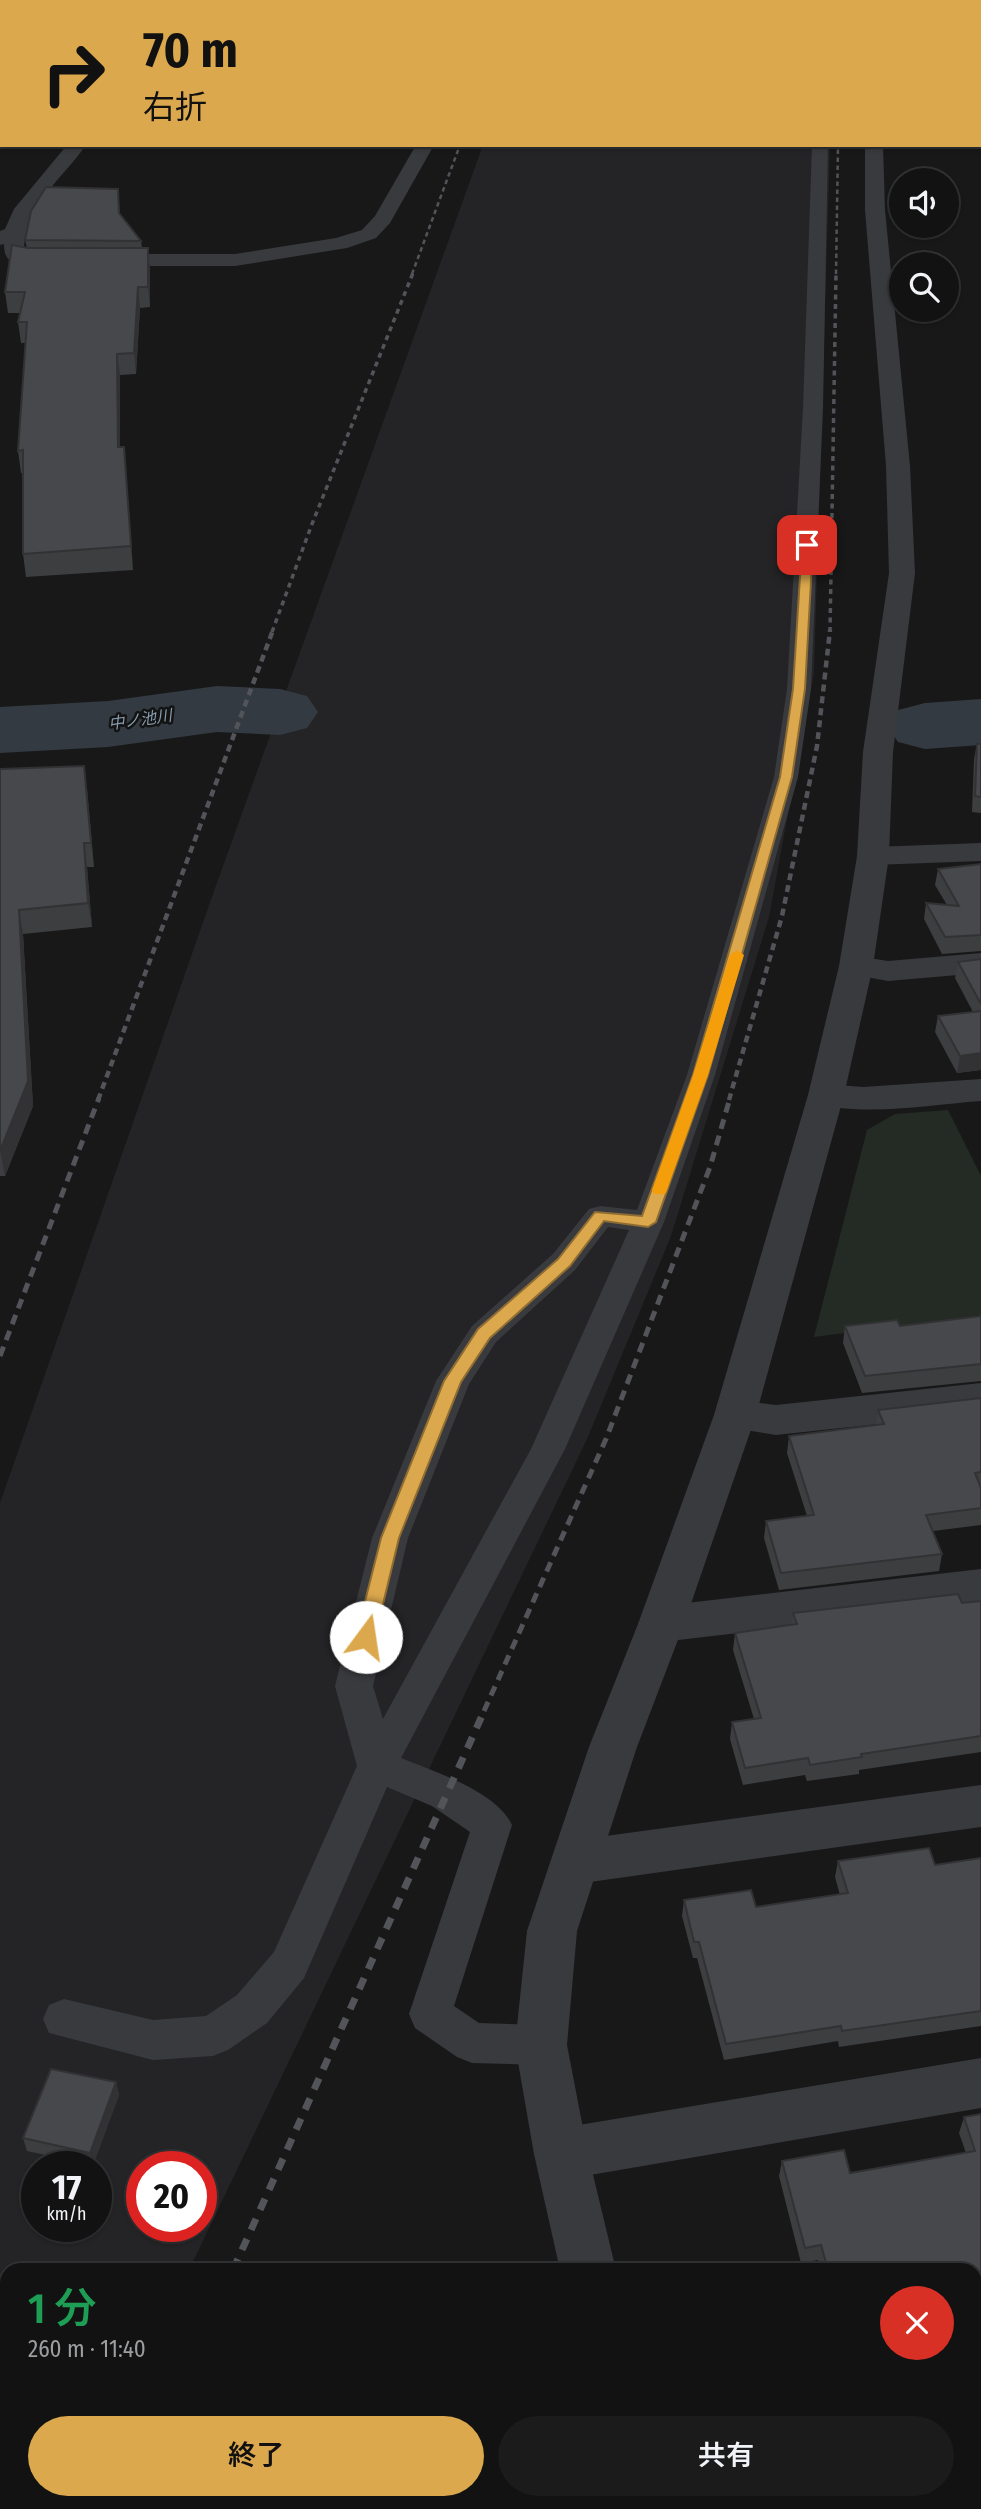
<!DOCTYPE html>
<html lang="ja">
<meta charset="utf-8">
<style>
body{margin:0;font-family:"Fira Sans Condensed","Noto Sans JP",sans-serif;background:#1b1b1c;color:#f1f3f6;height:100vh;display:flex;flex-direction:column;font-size:26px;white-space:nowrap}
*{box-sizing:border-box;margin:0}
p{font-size:23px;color:#9c9ea0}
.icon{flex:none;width:38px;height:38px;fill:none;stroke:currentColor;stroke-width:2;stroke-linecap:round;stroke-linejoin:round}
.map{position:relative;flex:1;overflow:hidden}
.details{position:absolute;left:0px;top:2263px;width:982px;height:247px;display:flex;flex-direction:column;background:#121213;border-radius:21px 21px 0 0;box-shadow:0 2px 5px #0004,0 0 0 2px #313233}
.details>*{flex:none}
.hud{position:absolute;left:0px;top:0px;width:982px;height:147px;box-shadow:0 2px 5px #0004,0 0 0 2px #313233;background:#dca84d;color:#111;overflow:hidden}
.controls{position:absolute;left:889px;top:168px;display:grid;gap:14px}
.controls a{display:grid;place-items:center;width:70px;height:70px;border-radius:50%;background:#121213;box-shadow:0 2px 5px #0004,0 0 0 2px #313233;font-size:35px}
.speed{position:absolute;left:21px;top:2151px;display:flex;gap:14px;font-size:35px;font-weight:700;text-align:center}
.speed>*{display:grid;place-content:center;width:91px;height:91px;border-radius:50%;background:#121213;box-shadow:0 2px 5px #0004,0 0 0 2px #313233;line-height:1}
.speed small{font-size:18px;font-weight:400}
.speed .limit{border:10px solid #d22;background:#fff;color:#111}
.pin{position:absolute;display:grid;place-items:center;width:60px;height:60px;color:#fff;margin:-30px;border-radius:14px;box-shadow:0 4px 10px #0006}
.me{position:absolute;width:77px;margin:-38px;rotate:14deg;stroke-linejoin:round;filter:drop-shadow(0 0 5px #0008)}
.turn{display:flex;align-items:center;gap:24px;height:147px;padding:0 28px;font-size:32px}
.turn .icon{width:91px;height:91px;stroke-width:2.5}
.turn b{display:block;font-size:49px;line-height:60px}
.round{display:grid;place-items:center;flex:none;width:74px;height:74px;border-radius:37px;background:#1b1b1c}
.overview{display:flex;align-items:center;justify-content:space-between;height:119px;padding:0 28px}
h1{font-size:42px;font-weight:600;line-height:52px;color:#1e9e55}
.cta{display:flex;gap:14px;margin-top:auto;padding:14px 28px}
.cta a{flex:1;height:80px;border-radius:42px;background:#dca84d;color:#111;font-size:28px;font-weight:600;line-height:80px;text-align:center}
.cta a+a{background:#1b1b1c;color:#f1f3f6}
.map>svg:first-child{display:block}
.built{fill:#242426;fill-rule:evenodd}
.green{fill:#242b25}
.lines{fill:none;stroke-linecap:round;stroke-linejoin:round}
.river{fill:#333a41;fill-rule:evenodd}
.service{fill:#393a3e;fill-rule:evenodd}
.minor{fill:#393a3e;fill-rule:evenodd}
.tertiary{fill:#393a3e;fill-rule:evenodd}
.rail-far4{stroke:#525459;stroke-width:2.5;stroke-dasharray:4.5 3.5;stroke-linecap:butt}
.rail-far3{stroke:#525459;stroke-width:3.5;stroke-dasharray:5 4.5;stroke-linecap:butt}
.rail-far2{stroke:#525459;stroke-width:4.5;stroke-dasharray:7 5;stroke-linecap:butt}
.rail-far1{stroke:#525459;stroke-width:5;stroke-dasharray:10 7;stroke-linecap:butt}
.rail{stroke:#525459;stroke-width:7;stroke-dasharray:12 10;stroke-linecap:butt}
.wall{fill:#3d3e40}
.shaded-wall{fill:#323234}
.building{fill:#47484b;stroke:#323234;stroke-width:2}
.route{fill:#dca84d;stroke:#8f6d32;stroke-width:2}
.slow{fill:#f59e0b}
.labels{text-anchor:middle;stroke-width:5;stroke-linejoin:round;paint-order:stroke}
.far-water-label{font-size:16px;font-style:italic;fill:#879dae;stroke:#131314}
</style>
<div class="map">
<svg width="981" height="2509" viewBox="0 0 981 2509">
<rect width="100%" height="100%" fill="#181819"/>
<path class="built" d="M 534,0 L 832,0 L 533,2 Z
M 483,145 L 830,145 L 814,673 L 769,917 L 671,1236 L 588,1437 L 189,2270 L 7,2270 L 7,2502 L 79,2503 L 76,2509 L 0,2509 L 0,1503 L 214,891 ZM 37,2166 L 96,2166 L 96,2226 L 37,2226 ZM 142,2166 L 201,2166 L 201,2226 L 142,2226 Z"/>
<path class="green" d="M 948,1110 L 981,1176 L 981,1315 L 814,1337 L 867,1130 L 895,1114 Z"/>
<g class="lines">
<path class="river" d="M 217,686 L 280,689 L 307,696 L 318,712 L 307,728 L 280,735 L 217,732 L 108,747 L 0,753 L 0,707 L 108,701 Z
M 981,699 L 981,745 L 925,749 L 898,742 L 887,726 L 898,710 L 925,703 Z"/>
<path class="service" d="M 816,0 L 830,0 L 830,2 L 817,2 Z
M 812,145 L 828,145 L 823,408 L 811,689 L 798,777 L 715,1075 L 664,1222 L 565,1449 L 401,1758 C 435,1772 496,1791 512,1825 L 454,2006 L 479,2023 L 541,2025 L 556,2031 L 563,2045 L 556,2059 L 541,2065 L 472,2063 L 457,2057 L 415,2028 L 409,2014 L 470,1832 L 432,1806 L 387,1787 L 304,1978 L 267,2023 L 228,2050 L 213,2056 L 153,2060 L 49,2033 L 43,2019 L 49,2005 L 64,1999 L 153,2020 L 206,2016 L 237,1995 L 274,1952 L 357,1766 L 335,1686 L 372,1538 L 436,1381 L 472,1326 L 553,1254 L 589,1209 L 600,1206 L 637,1210 L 687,1075 L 774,777 L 787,689 L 803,408 ZM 608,1227 L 629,1230 L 531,1449 L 383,1719 L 373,1686 L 408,1538 L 469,1384 L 496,1342 L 575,1270 Z"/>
<path class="minor" d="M 30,0 L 46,0 L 46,2 L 30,2 Z
M 482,0 L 498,0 L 481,2 Z
M 0,32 L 2,32 L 2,42 L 0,42 Z
M 980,47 L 981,47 L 981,57 L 980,57 Z
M 67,145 L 86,145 C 61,181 24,205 24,252 L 32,254 L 235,254 L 336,238 L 362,230 L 375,216 L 416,145 L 434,145 L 390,223 L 376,238 L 347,248 L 235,266 L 31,266 C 14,262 4,264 4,244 L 0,245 L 0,231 L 5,229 L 14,209 Z
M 981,843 L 981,861 L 873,865 L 862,863 L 857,856 L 862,849 L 873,847 Z
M 981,953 L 981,973 L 888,981 L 844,973 L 839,966 L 844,959 L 856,956 L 888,961 Z
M 981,1079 L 981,1101 C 927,1105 867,1117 813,1103 L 808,1095 L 813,1087 L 826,1084 L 863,1087 Z
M 981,1383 L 981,1413 L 776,1435 L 720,1426 L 714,1415 L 720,1404 L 735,1400 L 776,1405 Z
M 981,1569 L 981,1605 L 661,1642 L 645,1637 L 638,1624 L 645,1611 L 661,1606 Z
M 981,1785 L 981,1827 L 576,1884 L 559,1877 L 551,1862 L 559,1847 L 576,1840 Z
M 981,2058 L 981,2108 L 561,2180 L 542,2173 L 534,2154 L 542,2135 L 561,2128 Z
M 981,2423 L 981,2483 L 975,2484 L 975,2424 Z
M 288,2502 L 349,2502 L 347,2509 L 285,2509 Z
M 626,2502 L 725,2502 L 723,2509 L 623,2509 Z"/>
<path class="tertiary" d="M 862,0 L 878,0 L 878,2 L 862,2 Z
M 980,21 L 981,21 L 981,31 L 980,31 Z
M 865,145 L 883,145 L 885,210 L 910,466 L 915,573 L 893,752 L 889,856 L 873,966 L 844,1095 L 756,1415 L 684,1624 L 637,1747 L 577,1931 L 567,2045 L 588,2154 L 616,2270 L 560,2270 L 534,2154 L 515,2045 L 527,1931 L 589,1747 L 638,1624 L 714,1415 L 808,1095 L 839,966 L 857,856 L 863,752 L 889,573 L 886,466 L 865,210 Z
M 615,2502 L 676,2502 L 678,2509 L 616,2509 Z"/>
<path class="rail-far4" d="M 412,274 L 460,145
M 836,274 L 838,145"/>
<path class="rail-far3" d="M 272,632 L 312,524 L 413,273
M 830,632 L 836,273"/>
<path class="rail-far2" d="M 98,1100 L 273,630
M 729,1100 L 782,916 L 817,746 L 830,630"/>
<path class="rail-far1" d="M 0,1356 L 99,1098
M 484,1711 L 606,1439 L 710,1167 L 730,1098"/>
<path class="rail" d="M 233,2270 L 485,1709
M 126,2509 L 129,2502"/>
</g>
<path class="wall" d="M 118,189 L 120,214 L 141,241 L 142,248 L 150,269 L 150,307 L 140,308 L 136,374 L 120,375 L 120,447 L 124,447 L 126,469 L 133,570 L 26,577 L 23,554 L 23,473 L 21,473 L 18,451 L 26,343 L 21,343 L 18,322 L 20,313 L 8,313 L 5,292 L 27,248 L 25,240 Z
M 977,744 L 981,744 L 981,813 L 972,812 L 974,759 Z
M 0,769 L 87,789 L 94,867 L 87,867 L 92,927 L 23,934 L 33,1106 L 5,1176 L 0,1176 Z
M 981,864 L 981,951 L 942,954 L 924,919 L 926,903 L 947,905 L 935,885 L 938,869 Z
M 981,959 L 981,1070 L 957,1073 L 935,1032 L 938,1016 L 973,1012 L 955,978 L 958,962 Z
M 981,1316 L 981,1381 L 862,1393 L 843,1343 L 845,1326 L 900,1326 Z
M 981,1398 L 981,1525 L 933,1531 L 942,1554 L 939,1571 L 779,1590 L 764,1538 L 766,1521 L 807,1516 L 787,1453 L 789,1436 L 876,1425 L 878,1410 Z
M 981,1601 L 981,1752 L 859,1770 L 859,1774 L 807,1781 L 805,1775 L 743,1785 L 730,1739 L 732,1722 L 754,1719 L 733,1650 L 735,1633 L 792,1625 L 793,1613 L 962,1603 Z
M 981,1858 L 981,2026 L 839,2047 L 838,2041 L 724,2060 L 697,1958 L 693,1958 L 682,1916 L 684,1900 L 756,1907 L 840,1895 L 835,1877 L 838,1861 L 935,1865 Z
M 116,2082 L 119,2095 L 93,2165 L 27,2151 L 23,2138 Z
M 981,2114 L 981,2339 L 975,2340 L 975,2270 L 821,2270 L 818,2260 L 801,2263 L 779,2176 L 782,2161 L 850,2173 L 966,2153 L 959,2133 L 964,2117 Z"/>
<path class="shaded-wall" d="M 148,248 L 150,269 L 150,307 L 148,287 Z
M 138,287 L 140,308 L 136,374 L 134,353 Z
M 117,354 L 120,375 L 120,470 L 118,447 Z
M 124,447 L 126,469 L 133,570 L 131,546 Z
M 84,766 L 87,789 L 94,867 L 91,843 Z
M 84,843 L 87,867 L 92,927 L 88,903 Z
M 19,910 L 23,934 L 33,1106 L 5,1176 L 0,1151 Z
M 981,1053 L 981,1070 L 957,1073 L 960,1056 Z
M 116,2082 L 119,2095 L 93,2165 L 90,2153 Z"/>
<path class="building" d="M 46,187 L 118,189 L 119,213 L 141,241 L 25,240 L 31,211 Z
M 12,245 L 28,248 L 148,248 L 148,287 L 138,287 L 134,353 L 117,354 L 118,447 L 124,447 L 131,546 L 23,554 L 23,450 L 18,451 L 27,322 L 18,322 L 25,292 L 5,292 Z
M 977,744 L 981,744 L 981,797 L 975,796 Z
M 84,766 L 91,843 L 84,843 L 88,903 L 19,910 L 28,1081 L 0,1151 L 0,769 Z
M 981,864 L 981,935 L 945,937 L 926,903 L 959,906 L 938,869 Z
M 981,959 L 981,1004 L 958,962 Z
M 981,1011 L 981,1053 L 960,1056 L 938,1016 Z
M 981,1316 L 981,1364 L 865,1376 L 845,1326 L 897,1320 L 900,1326 Z
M 981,1398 L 981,1472 L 975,1473 L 981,1488 L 981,1508 L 926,1515 L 942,1554 L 781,1573 L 766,1521 L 814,1515 L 789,1436 L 884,1424 L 878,1410 Z
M 958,1594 L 962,1603 L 981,1601 L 981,1736 L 861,1754 L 862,1757 L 810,1765 L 808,1758 L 745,1768 L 732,1722 L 761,1718 L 735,1633 L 797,1624 L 793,1613 Z
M 929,1848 L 935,1865 L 981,1858 L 981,2011 L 842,2031 L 841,2026 L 726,2044 L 699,1942 L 694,1942 L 684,1900 L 751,1890 L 756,1907 L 848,1893 L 838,1861 Z
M 51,2069 L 116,2082 L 90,2153 L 23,2138 Z
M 981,2114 L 981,2325 L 975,2326 L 975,2270 L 828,2270 L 821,2245 L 805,2248 L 782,2161 L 844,2150 L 850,2173 L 975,2151 L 964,2117 Z
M 981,2497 L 981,2509 L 929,2509 L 928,2506 L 951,2502 L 975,2502 L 975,2498 Z"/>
<path class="route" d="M 807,542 L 813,545 L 805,689 L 792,777 L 708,1075 L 656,1222 L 648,1227 L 604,1221 L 570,1266 L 490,1338 L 461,1382 L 399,1538 L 375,1637 L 372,1642 L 366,1644 L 359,1642 L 356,1637 L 381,1538 L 444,1381 L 478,1329 L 558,1259 L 595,1212 L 642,1216 L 693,1075 L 780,777 L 793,689 L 802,545 Z"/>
<path class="slow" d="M 737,950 L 744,955 L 708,1075 L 667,1190 L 665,1194 L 654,1194 L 652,1190 L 693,1075 L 730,955 Z"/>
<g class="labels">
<g class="far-water-label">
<text transform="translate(140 719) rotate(-8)" y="6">中ノ池川</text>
</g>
</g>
</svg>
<div class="controls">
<a><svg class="icon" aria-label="sound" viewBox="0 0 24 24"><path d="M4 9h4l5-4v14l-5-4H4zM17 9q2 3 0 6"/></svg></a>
<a><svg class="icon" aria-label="search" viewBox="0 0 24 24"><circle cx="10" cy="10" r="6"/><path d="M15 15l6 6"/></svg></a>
</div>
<div class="speed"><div>17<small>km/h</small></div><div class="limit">20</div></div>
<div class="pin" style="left:807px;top:545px;background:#d93025"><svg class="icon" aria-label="arrive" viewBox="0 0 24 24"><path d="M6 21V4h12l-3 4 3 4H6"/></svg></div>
<svg class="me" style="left:366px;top:1637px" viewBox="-20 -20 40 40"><circle r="19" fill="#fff"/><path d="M0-13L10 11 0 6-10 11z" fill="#dca84d"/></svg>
<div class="hud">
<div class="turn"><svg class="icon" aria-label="right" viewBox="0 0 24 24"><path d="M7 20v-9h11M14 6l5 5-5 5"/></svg><div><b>70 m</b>右折</div></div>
</div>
<section class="details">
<div class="overview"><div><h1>1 分</h1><p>260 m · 11:40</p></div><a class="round" style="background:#d93025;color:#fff"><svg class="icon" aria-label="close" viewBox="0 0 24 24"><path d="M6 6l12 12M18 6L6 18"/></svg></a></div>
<div class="cta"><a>終了</a><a>共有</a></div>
</section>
</div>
